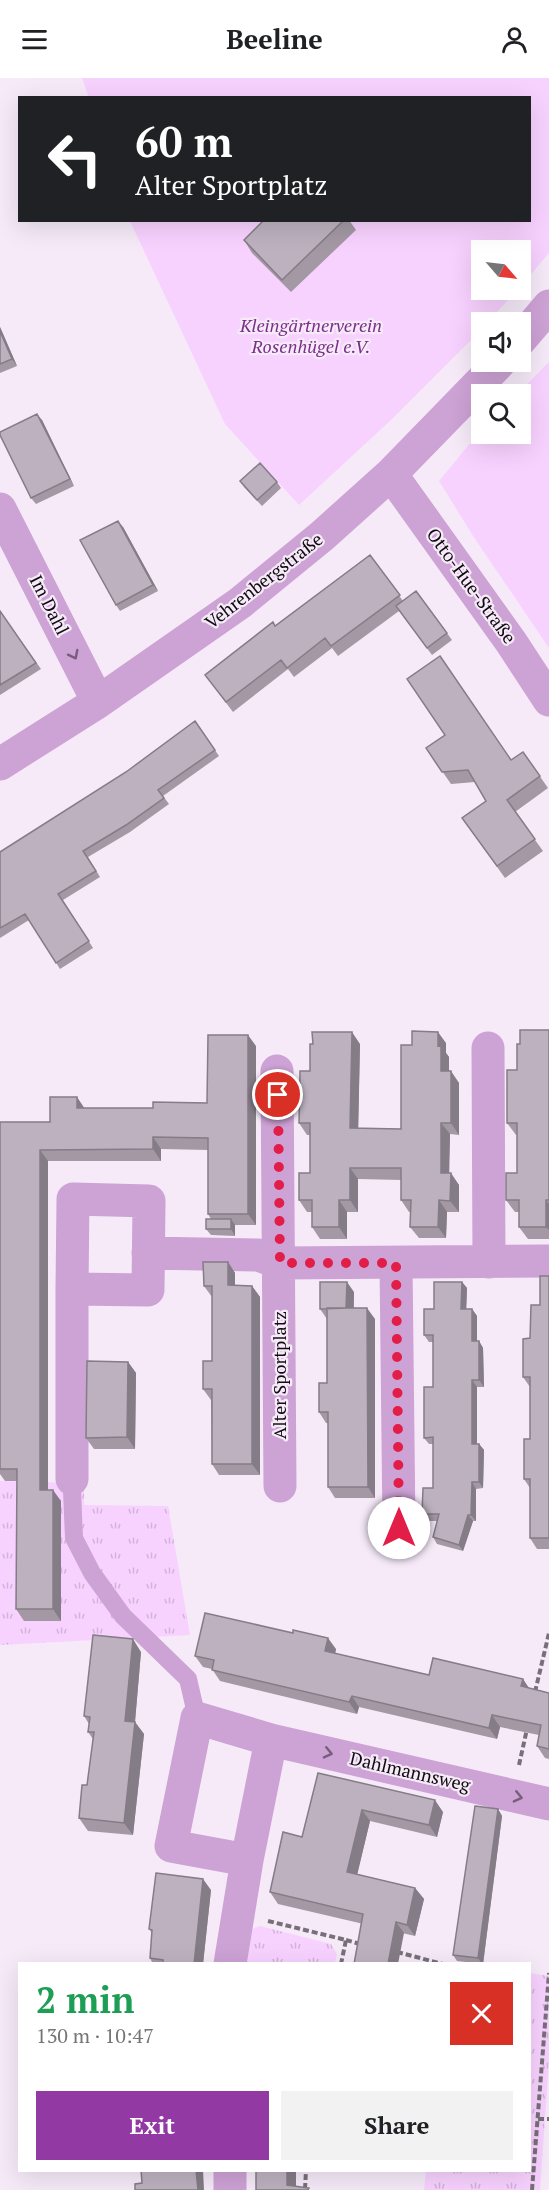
<!DOCTYPE html>
<meta charset="utf-8">
<style>
body{margin:0;font-family:"PT Serif",serif;background:#f2f2f2;color:#202124;height:100vh;display:flex;flex-direction:column;font-size:22px;white-space:nowrap}
*{box-sizing:border-box;margin:0}
p{font-size:20px;color:#757577}
.icon{flex:none;width:33px;height:33px;fill:none;stroke:currentColor;stroke-width:2;stroke-linecap:round;stroke-linejoin:round}
.map{position:relative;flex:1;overflow:hidden}
.details{position:absolute;left:18px;top:1884px;width:513px;height:210px;display:flex;flex-direction:column;background:#fff;border-radius:0px;box-shadow:0 6px 24px #0002}
.details>*{flex:none}
.top-card{position:absolute;left:18px;top:18px;width:513px;height:126px;border-radius:0px;box-shadow:0 6px 24px #0002;background:#202124;color:#fff;overflow:hidden}
.needle{width:39px;rotate:118deg}
.buttons{position:absolute;left:471px;top:162px;display:grid;gap:12px}
.buttons a{display:grid;place-items:center;width:60px;height:60px;border-radius:0px;background:#fff;box-shadow:0 6px 24px #0002;font-size:30px}
.pin{position:absolute;display:grid;place-items:center;width:51px;height:51px;color:#fff;margin:-26px;border:3px solid #fff;border-radius:50%;box-shadow:0 2px 6px #0007}
.me{position:absolute;width:66px;margin:-33px;rotate:0deg;stroke-linejoin:round;filter:drop-shadow(0 0 4px #0008)}
.turn{display:flex;align-items:center;gap:21px;height:126px;padding:0 18px;font-size:27px}
.turn .icon{width:78px;height:78px;stroke-width:2.5}
.turn b{display:block;font-size:42px;line-height:51px}
.round{display:grid;place-items:center;flex:none;width:63px;height:63px;border-radius:0px;background:#f2f2f2}
.head{display:flex;align-items:center;justify-content:space-between;height:102px;padding:0 18px}
h1{font-size:36px;font-weight:600;line-height:45px;color:#1e9e55}
.cta{display:flex;gap:12px;margin-top:auto;padding:12px 18px}
.cta a{flex:1;height:69px;border-radius:0px;background:#9339a4;color:#fff;font-size:24px;font-weight:600;line-height:69px;text-align:center}
.cta a+a{background:#f2f2f2;color:#202124}
header{display:flex;justify-content:space-between;align-items:center;height:78px;padding:0 18px;background:#fff;font-size:27px;font-weight:600}
.map>svg:first-child{display:block}
.grass{fill:url(#grass-tufts)}
.garden{fill:#f8d2ff}
.lines{fill:none;stroke-linecap:round;stroke-linejoin:round}
.path{stroke:#787079;stroke-width:4;stroke-dasharray:6 3;stroke-linecap:butt}
.service{stroke:#cda2d5;stroke-width:18}
.minor{stroke:#cda2d5;stroke-width:33}
.wall{fill:#a398a4}
.shaded-wall{fill:#847c86}
.building{fill:#bdb1bf;stroke:#847c86;stroke-width:1.5}
.oneway{stroke:#785e7c}
.route{stroke:#e11d48;stroke-width:10;stroke-dasharray:0 18}
.labels{text-anchor:middle;stroke-width:4.5;stroke-linejoin:round;paint-order:stroke}
.park-label{font-size:18px;font-style:italic;fill:#7a2e88;stroke:#f6eaf9}
.street-label{font-size:18px;fill:#0f0b0f;stroke:#f6eaf9}
</style>
<header><svg class="icon" aria-label="menu" viewBox="0 0 24 24"><path d="M4 6h16M4 12h16M4 18h16"/></svg>Beeline<svg class="icon" aria-label="person" viewBox="0 0 24 24"><circle cx="12" cy="8" r="4"/><path d="M4 21q1-7 8-7t8 7"/></svg></header>
<div class="map">
<svg width="549" height="2112" viewBox="0 0 549 2112">
<defs>
<pattern id="grass-tufts" width="24" height="20" patternUnits="userSpaceOnUse" patternTransform="scale(1.5)"><rect width="24" height="20" fill="#f8d2ff"/><path d="M3 7l-1-3M5 7V3M7 7l1-3M15 17l-1-3M17 17v-4M19 17l1-3" fill="none" stroke="#d3b3d9"/></pattern>
</defs>
<rect width="100%" height="100%" fill="#f6eaf9"/>
<path class="grass" d="M 0,1403 L 84,1405 L 84,1427 L 168,1428 L 190,1557 L 0,1567 Z
M 260,1848 L 331,1866 L 337,1876 L 335,1885 L 247,1886 L 252,1851 Z
M 530,1895 L 549,1898 L 549,1982 L 540,2112 L 424,2112 L 426,2093 L 530,2092 Z"/>
<path class="garden" d="M 82,0 L 549,0 L 549,175 L 521,208 L 520,172 L 482,172 L 482,212 L 517,212 L 488,244 L 482,244 L 481,252 L 390,343 L 299,427 L 225,346 L 130,143 L 530,142 L 530,20 L 89,20 Z
M 549,284 L 549,570 L 475,461 L 439,403 L 481,352 L 482,356 L 520,356 L 520,316 L 517,316 Z"/>
<g class="lines">
<path class="path" d="M 535,1614 L 549,1555
M 519,1687 L 527,1651
M 268,1843 L 346,1862 L 341,1886
M 346,1862 L 360,1866
M 397,1874 L 443,1886
M 538,2041 L 549,2041
M 305,2111 L 306,2092
M 532,2112 L 549,1895"/>
<path class="service" d="M 72,1412 L 74,1460 L 92,1495 L 123,1538 L 188,1601 L 197,1640"/>
<path class="minor" d="M 520,262 L 549,228
M 391,396 L 511,564 L 549,622
M 0,431 L 98,624
M 0,686 L 98,624 L 240,525 L 322,458 L 391,396 L 500,284
M 488,970 L 489,1184
M 277,993 L 280,1408
M 73,1121 L 149,1123 L 148,1212 L 72,1211 Z
M 148,1175 L 258,1177 L 280,1185 L 549,1183
M 396,1185 L 399,1450
M 72,1211 L 72,1401
M 247,1782 L 171,1768 L 197,1640 L 271,1662 L 549,1726
M 230,1886 L 247,1782 L 271,1662
M 230,2092 L 230,2112"/>
</g>
<path class="wall" d="M 264,142 L 349,142 L 356,152 L 291,214 L 252,175 L 244,162 Z
M 0,249 L 17,288 L 0,295 Z
M 42,342 L 74,408 L 36,426 L 31,420 Z
M 240,403 L 277,404 L 281,410 L 262,428 L 244,409 Z
M 123,449 L 158,513 L 120,533 L 116,527 Z
M 370,477 L 403,523 L 416,513 L 452,562 L 432,577 L 399,533 L 338,578 L 332,570 L 294,599 L 288,591 L 233,634 L 205,597 L 275,548 Z
M 0,533 L 41,591 L 0,617 Z
M 195,643 L 219,678 L 163,718 L 169,726 L 130,754 L 88,779 L 100,799 L 63,822 L 93,870 L 60,891 L 29,842 L 0,860 L 0,774 L 126,694 Z
M 426,670 L 511,682 L 523,674 L 548,710 L 515,734 L 543,773 L 505,800 L 462,740 L 486,723 L 475,704 L 451,706 Z
M 549,952 L 549,1161 L 528,1161 L 519,1149 L 519,1134 L 515,1134 L 506,1122 L 517,1095 L 517,1057 L 516,1057 L 507,1045 L 517,992 L 520,966 Z
M 446,965 L 446,975 L 449,979 L 449,993 L 459,1005 L 459,1057 L 450,1056 L 449,1082 L 449,1095 L 459,1107 L 459,1134 L 447,1134 L 446,1160 L 419,1160 L 410,1149 L 411,1134 L 409,1134 L 401,1122 L 401,1102 L 358,1101 L 358,1134 L 347,1134 L 347,1161 L 320,1161 L 312,1149 L 312,1134 L 307,1134 L 299,1122 L 310,1095 L 310,1057 L 307,1057 L 299,1045 L 360,966 L 358,1050 L 401,1051 Z
M 256,968 L 256,1147 L 235,1147 L 235,1158 L 211,1157 L 206,1151 L 211,1141 L 208,1136 L 208,1072 L 161,1071 L 161,1083 L 48,1083 L 48,1412 L 61,1423 L 61,1543 L 24,1543 L 16,1531 L 17,1403 L 5,1403 L 0,1396 L 0,1044 L 50,1044 L 85,1030 L 153,1030 L 207,1025 Z
M 228,1184 L 235,1195 L 235,1207 L 252,1208 L 260,1219 L 260,1397 L 219,1397 L 212,1386 L 211,1322 L 203,1311 L 212,1283 L 212,1219 L 204,1208 Z
M 549,1198 L 549,1471 L 537,1471 L 530,1460 L 530,1410 L 524,1401 L 530,1361 L 530,1309 L 523,1299 L 530,1260 L 540,1227 Z
M 462,1204 L 467,1210 L 466,1231 L 472,1231 L 477,1238 L 477,1263 L 479,1263 L 483,1270 L 484,1309 L 477,1309 L 477,1366 L 479,1366 L 484,1372 L 483,1410 L 476,1411 L 476,1443 L 473,1443 L 463,1473 L 437,1466 L 433,1459 L 437,1443 L 427,1443 L 422,1436 L 433,1410 L 433,1366 L 429,1366 L 424,1360 L 433,1309 L 433,1264 L 429,1264 L 424,1257 L 434,1231 Z
M 354,1214 L 354,1230 L 375,1241 L 375,1420 L 335,1420 L 328,1409 L 328,1345 L 326,1345 L 319,1334 L 327,1305 L 327,1241 L 320,1231 Z
M 128,1284 L 136,1295 L 135,1371 L 94,1371 L 86,1360 Z
M 336,1571 L 335,1576 L 429,1597 L 523,1601 L 528,1610 L 549,1615 L 549,1681 L 545,1680 L 537,1668 L 539,1657 L 500,1649 L 497,1661 L 359,1629 L 357,1636 L 220,1603 L 212,1591 L 203,1589 L 195,1578 Z
M 141,1574 L 135,1644 L 144,1656 L 133,1757 L 88,1753 L 79,1740 L 87,1707 L 93,1661 L 88,1654 L 89,1646 L 84,1638 Z
M 318,1695 L 443,1734 L 437,1759 L 370,1743 L 357,1796 L 415,1810 L 424,1821 L 415,1858 L 278,1826 L 270,1814 L 302,1759 Z
M 498,1731 L 502,1738 L 483,1886 L 457,1883 L 453,1877 Z
M 211,1812 L 203,1886 L 153,1886 L 150,1880 L 152,1855 L 149,1851 Z"/>
<path class="shaded-wall" d="M 0,249 L 17,288 L 12,281 L 0,253 Z
M 37,336 L 42,342 L 74,408 L 70,401 Z
M 118,443 L 123,449 L 158,513 L 153,507 Z
M 352,954 L 360,966 L 358,1062 L 350,1050 Z
M 438,954 L 446,965 L 446,975 L 449,979 L 449,1005 L 441,993 L 438,968 Z
M 248,957 L 256,968 L 256,1147 L 248,1136 Z
M 451,993 L 459,1005 L 459,1057 L 451,1045 Z
M 77,1019 L 85,1031 L 77,1030 Z
M 441,1045 L 450,1056 L 449,1107 L 441,1095 Z
M 153,1059 L 161,1071 L 161,1083 L 153,1071 Z
M 40,1072 L 48,1083 L 48,1423 L 40,1412 Z
M 350,1090 L 358,1101 L 358,1134 L 350,1122 Z
M 451,1095 L 459,1107 L 459,1134 L 450,1123 Z
M 339,1122 L 347,1134 L 347,1161 L 339,1149 Z
M 439,1122 L 447,1134 L 446,1160 L 438,1149 Z
M 546,1122 L 549,1126 L 549,1152 L 546,1149 Z
M 231,1141 L 235,1147 L 235,1158 L 231,1151 Z
M 228,1184 L 235,1195 L 235,1219 L 228,1207 Z
M 347,1204 L 354,1214 L 353,1241 L 346,1231 Z
M 462,1204 L 467,1210 L 466,1238 L 461,1231 Z
M 252,1208 L 260,1219 L 260,1397 L 252,1386 Z
M 367,1230 L 375,1241 L 375,1420 L 368,1409 Z
M 472,1231 L 477,1238 L 477,1270 L 472,1263 Z
M 479,1263 L 483,1270 L 484,1309 L 479,1302 Z
M 128,1284 L 136,1295 L 135,1371 L 127,1359 Z
M 472,1302 L 477,1309 L 477,1372 L 472,1366 Z
M 479,1366 L 484,1372 L 483,1410 L 479,1404 Z
M 472,1404 L 476,1411 L 476,1443 L 471,1437 Z
M 53,1412 L 61,1423 L 61,1543 L 53,1531 Z
M 468,1437 L 473,1443 L 463,1473 L 459,1467 Z
M 328,1560 L 336,1571 L 333,1585 L 325,1573 Z
M 133,1561 L 141,1574 L 134,1655 L 125,1643 Z
M 523,1601 L 531,1613 L 521,1608 Z
M 352,1618 L 359,1629 L 357,1636 L 349,1624 Z
M 492,1637 L 500,1649 L 497,1661 L 489,1650 Z
M 135,1644 L 144,1656 L 133,1757 L 124,1745 Z
M 435,1722 L 443,1734 L 437,1759 L 429,1747 Z
M 498,1731 L 502,1738 L 483,1886 L 482,1886 L 478,1880 Z
M 362,1732 L 370,1743 L 355,1806 L 347,1794 Z
M 203,1801 L 211,1812 L 203,1886 L 194,1886 Z
M 415,1810 L 424,1821 L 415,1858 L 407,1847 Z
M 396,1844 L 404,1855 L 398,1886 L 388,1886 Z
M 196,2092 L 203,2092 L 204,2112 L 198,2112 Z
M 287,2092 L 296,2092 L 296,2112 L 287,2107 Z"/>
<path class="building" d="M 264,142 L 344,142 L 282,202 L 244,162 Z
M 0,253 L 12,281 L 0,286 Z
M 37,336 L 70,401 L 31,420 L 0,357 L 0,354 Z
M 260,385 L 277,404 L 257,422 L 240,403 Z
M 118,443 L 153,507 L 116,527 L 80,462 Z
M 370,477 L 400,517 L 331,568 L 325,560 L 287,590 L 281,582 L 226,624 L 205,597 L 273,544 L 275,548 Z
M 416,513 L 447,555 L 427,570 L 396,528 Z
M 0,533 L 36,585 L 0,607 Z
M 440,578 L 511,682 L 523,674 L 540,698 L 507,722 L 535,761 L 497,788 L 462,740 L 486,723 L 468,692 L 442,694 L 426,670 L 445,657 L 407,601 Z
M 195,643 L 215,672 L 158,712 L 164,720 L 126,747 L 83,773 L 96,793 L 58,816 L 89,863 L 56,885 L 25,836 L 0,850 L 0,774 L 126,694 Z
M 520,952 L 549,952 L 549,1122 L 546,1122 L 546,1149 L 519,1149 L 519,1122 L 506,1122 L 506,1095 L 517,1095 L 517,1045 L 507,1045 L 507,992 L 517,992 L 517,966 L 520,966 Z
M 412,953 L 438,954 L 438,968 L 441,967 L 441,993 L 451,993 L 451,1045 L 441,1045 L 441,1095 L 451,1095 L 450,1123 L 439,1122 L 438,1149 L 410,1149 L 411,1122 L 401,1122 L 401,1090 L 350,1090 L 350,1122 L 339,1122 L 339,1149 L 312,1149 L 312,1122 L 299,1122 L 299,1095 L 310,1095 L 310,1045 L 299,1045 L 300,993 L 310,993 L 310,966 L 313,966 L 312,954 L 352,954 L 350,1050 L 401,1051 L 401,967 L 412,967 Z
M 208,957 L 248,957 L 248,1136 L 208,1136 L 208,1060 L 153,1059 L 153,1071 L 40,1072 L 40,1412 L 53,1412 L 53,1531 L 16,1531 L 17,1391 L 0,1391 L 0,1044 L 50,1044 L 50,1019 L 77,1019 L 77,1030 L 153,1030 L 153,1024 L 207,1025 Z
M 206,1141 L 231,1141 L 231,1151 L 206,1151 Z
M 203,1184 L 228,1184 L 228,1207 L 252,1208 L 252,1386 L 212,1386 L 212,1311 L 203,1311 L 203,1283 L 212,1283 L 212,1208 L 204,1208 Z
M 540,1198 L 549,1198 L 549,1460 L 530,1460 L 530,1401 L 524,1401 L 524,1361 L 530,1361 L 530,1299 L 523,1299 L 523,1261 L 530,1260 L 531,1227 L 540,1227 Z
M 320,1204 L 347,1204 L 346,1230 L 320,1231 Z
M 434,1204 L 462,1204 L 461,1231 L 472,1231 L 472,1263 L 479,1263 L 479,1302 L 472,1302 L 472,1366 L 479,1366 L 479,1404 L 472,1404 L 471,1437 L 468,1437 L 459,1467 L 433,1459 L 439,1436 L 422,1436 L 423,1410 L 433,1410 L 433,1359 L 424,1360 L 424,1309 L 433,1309 L 433,1257 L 424,1257 L 424,1231 L 434,1231 Z
M 327,1230 L 367,1230 L 368,1409 L 328,1409 L 328,1334 L 319,1334 L 319,1305 L 327,1305 Z
M 87,1283 L 128,1284 L 127,1359 L 86,1360 Z
M 205,1535 L 293,1555 L 293,1552 L 328,1560 L 325,1573 L 429,1597 L 433,1580 L 523,1601 L 521,1608 L 549,1615 L 549,1671 L 537,1668 L 541,1647 L 492,1637 L 489,1650 L 352,1618 L 349,1624 L 212,1592 L 214,1582 L 195,1578 Z
M 93,1557 L 133,1561 L 125,1643 L 135,1644 L 124,1745 L 79,1740 L 82,1707 L 87,1707 L 94,1654 L 88,1654 L 90,1639 L 84,1638 Z
M 318,1695 L 435,1722 L 429,1747 L 362,1732 L 347,1794 L 415,1810 L 407,1847 L 396,1844 L 388,1886 L 354,1886 L 363,1836 L 270,1814 L 283,1754 L 302,1759 Z
M 475,1728 L 498,1731 L 478,1880 L 453,1877 Z
M 156,1795 L 203,1801 L 194,1886 L 163,1886 L 163,1882 L 150,1880 L 152,1852 L 149,1851 Z
M 141,2092 L 196,2092 L 198,2112 L 135,2112 L 135,2106 L 142,2105 Z
M 256,2092 L 287,2092 L 287,2107 L 309,2110 L 308,2112 L 256,2112 Z"/>
<defs><path id="oneway-chevron" d="M-2-3.5L2.5 0L-2 3.5" fill="none" stroke-width="1.6" stroke-linecap="round" stroke-linejoin="round" transform="scale(1.5)"/></defs>
<g class="oneway">
<use href="#oneway-chevron" transform="translate(74 577) rotate(63)"/>
<use href="#oneway-chevron" transform="translate(328 1675) rotate(13)"/>
<use href="#oneway-chevron" transform="translate(518 1719) rotate(13)"/>
</g>
<g class="lines">
<path class="route" d="M 278,1017 L 280,1185 L 396,1185 L 399,1450"/>
</g>
<g class="labels">
<g class="park-label">
<text x="311" y="254">Kleingärtnerverein<tspan x="311" dy="21">Rosenhügel e.V.</tspan></text>
</g>
<g class="street-label">
<text transform="translate(264 503) rotate(-38)" y="6">Vehrenbergstraße</text>
<text transform="translate(471 508) rotate(54)" y="6">Otto-Hue-Straße</text>
<text transform="translate(49 527) rotate(63)" y="6">Im Dahl</text>
<text transform="translate(280 1297) rotate(-90)" y="6">Alter Sportplatz</text>
<text transform="translate(410 1694) rotate(13)" y="6">Dahlmannsweg</text>
</g>
</g>
</svg>
<div class="buttons">
<a><svg class="needle" viewBox="-14 -14 28 28"><path d="M0-13l5 13h-10z" fill="#e53935"/><path d="M0 13l5-13h-10z" fill="#757577"/></svg></a>
<a><svg class="icon" aria-label="sound" viewBox="0 0 24 24"><path d="M4 9h4l5-4v14l-5-4H4zM17 9q2 3 0 6"/></svg></a>
<a><svg class="icon" aria-label="search" viewBox="0 0 24 24"><circle cx="10" cy="10" r="6"/><path d="M15 15l6 6"/></svg></a>
</div>
<div class="pin" style="left:278px;top:1017px;background:#d93025"><svg class="icon" aria-label="arrive" viewBox="0 0 24 24"><path d="M6 21V4h12l-3 4 3 4H6"/></svg></div>
<svg class="me" style="left:399px;top:1450px" viewBox="-20 -20 40 40"><circle r="19" fill="#fff"/><path d="M0-13L10 11 0 6-10 11z" fill="#e11d48"/></svg>
<div class="top-card">
<div class="turn"><svg class="icon" aria-label="left" viewBox="0 0 24 24"><path d="M17 20v-9H6M10 6l-5 5 5 5"/></svg><div><b>60 m</b>Alter Sportplatz</div></div>
</div>
<section class="details">
<div class="head"><div><h1>2 min</h1><p>130 m · 10:47</p></div><a class="round" style="background:#d93025;color:#fff"><svg class="icon" aria-label="close" viewBox="0 0 24 24"><path d="M6 6l12 12M18 6L6 18"/></svg></a></div>
<div class="cta"><a>Exit</a><a>Share</a></div>
</section>
</div>
